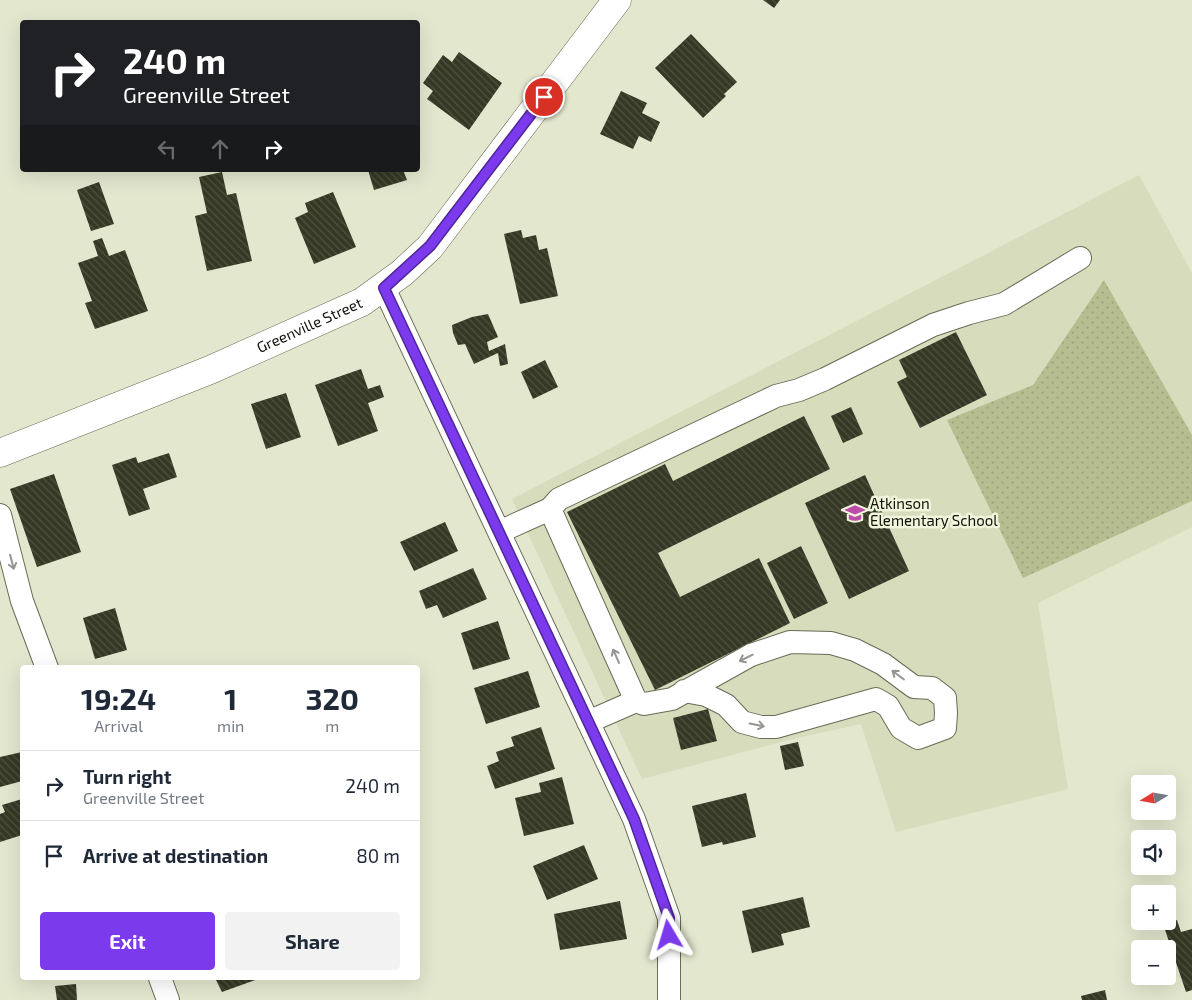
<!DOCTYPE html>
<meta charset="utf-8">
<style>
body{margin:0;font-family:"Exo 2",sans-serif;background:#f2f2f3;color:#1f2937;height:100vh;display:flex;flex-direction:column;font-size:19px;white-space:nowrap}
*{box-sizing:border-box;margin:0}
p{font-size:16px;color:#747a83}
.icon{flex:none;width:28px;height:28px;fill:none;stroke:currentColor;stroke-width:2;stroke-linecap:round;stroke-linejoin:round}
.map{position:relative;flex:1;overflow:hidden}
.drawer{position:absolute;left:20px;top:665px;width:400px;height:315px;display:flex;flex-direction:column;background:#fff;border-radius:5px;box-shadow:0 5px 20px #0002}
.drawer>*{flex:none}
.guide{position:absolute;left:20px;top:20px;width:400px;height:152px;border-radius:5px;box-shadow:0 5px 20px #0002;background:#202124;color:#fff;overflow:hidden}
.needle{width:32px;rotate:259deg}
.fabs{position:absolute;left:1131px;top:775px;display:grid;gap:10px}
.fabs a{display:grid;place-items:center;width:45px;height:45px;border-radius:5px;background:#fff;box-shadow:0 5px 20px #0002;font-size:25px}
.pin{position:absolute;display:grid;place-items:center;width:42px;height:42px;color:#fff;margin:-21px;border:2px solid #fff;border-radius:50%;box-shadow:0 1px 5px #0007}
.me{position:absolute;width:55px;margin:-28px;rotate:353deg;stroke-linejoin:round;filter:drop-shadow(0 0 4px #0008)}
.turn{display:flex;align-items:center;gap:18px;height:105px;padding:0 20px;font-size:22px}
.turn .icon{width:65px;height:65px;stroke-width:2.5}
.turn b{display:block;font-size:35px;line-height:42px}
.lanes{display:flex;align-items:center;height:48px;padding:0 20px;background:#0003;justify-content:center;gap:25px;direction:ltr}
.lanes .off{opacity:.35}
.eta{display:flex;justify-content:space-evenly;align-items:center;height:85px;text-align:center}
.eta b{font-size:30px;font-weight:700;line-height:35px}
.action{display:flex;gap:10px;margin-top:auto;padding:10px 20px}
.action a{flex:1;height:58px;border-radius:5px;background:#7c3aed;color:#fff;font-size:20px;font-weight:700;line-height:58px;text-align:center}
.action a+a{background:#f2f2f3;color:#1f2937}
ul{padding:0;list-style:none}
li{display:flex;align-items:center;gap:15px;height:70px;padding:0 20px;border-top:1px solid #e0e1e3}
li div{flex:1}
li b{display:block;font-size:19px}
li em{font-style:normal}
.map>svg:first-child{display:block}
.built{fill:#d7dcbc}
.grass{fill:url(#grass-dots)}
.building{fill:url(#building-back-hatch)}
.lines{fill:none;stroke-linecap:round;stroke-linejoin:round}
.minor-casing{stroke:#686c56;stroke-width:24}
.major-casing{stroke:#686c56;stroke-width:29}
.minor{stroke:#fff;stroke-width:22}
.major{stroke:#fff;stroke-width:28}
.oneway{stroke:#949591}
.route-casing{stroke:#51269a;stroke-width:12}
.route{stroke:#7c3aed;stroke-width:9}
.labels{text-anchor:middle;stroke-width:5;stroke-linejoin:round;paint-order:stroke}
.street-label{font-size:15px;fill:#12130b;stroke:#f0f5db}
.poi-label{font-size:15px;fill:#12130b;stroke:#f0f5db;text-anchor:start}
</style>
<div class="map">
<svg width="1192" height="1000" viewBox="0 0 1192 1000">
<defs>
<pattern id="grass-dots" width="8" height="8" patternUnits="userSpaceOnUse" patternTransform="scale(1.25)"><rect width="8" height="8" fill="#b6be91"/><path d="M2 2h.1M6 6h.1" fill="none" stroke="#9ba27c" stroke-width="1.8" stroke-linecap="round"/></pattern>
<pattern id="building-back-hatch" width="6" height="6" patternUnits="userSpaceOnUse" patternTransform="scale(1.25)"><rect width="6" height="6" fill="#353824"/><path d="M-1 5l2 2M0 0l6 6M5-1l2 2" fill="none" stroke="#4f5241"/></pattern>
</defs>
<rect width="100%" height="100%" fill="#e3e7ce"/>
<path class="built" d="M 1139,175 L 1192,273 L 1192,527 L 1038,603 L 1068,789 L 896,832 L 861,724 L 792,739 L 642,779 L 512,499 Z"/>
<path class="grass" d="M 1104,280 L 1192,435 L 1192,501 L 1023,578 L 947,420 L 1033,385 Z"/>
<path class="building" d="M 763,0 L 780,0 L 774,8 Z
M 691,34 L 737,82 L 724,94 L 726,96 L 703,118 L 655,68 Z
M 459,52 L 502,83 L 469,130 L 427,99 L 433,91 L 423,83 L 443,55 L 452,62 Z
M 621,91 L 647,103 L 642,113 L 660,122 L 651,142 L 639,136 L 633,149 L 600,134 Z
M 368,170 L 403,170 L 407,180 L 374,190 Z
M 222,172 L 227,195 L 236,193 L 252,261 L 207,271 L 195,216 L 207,213 L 199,177 Z
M 99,182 L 114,224 L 91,231 L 77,190 Z
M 333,192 L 356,247 L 314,264 L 295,218 L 308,212 L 305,203 Z
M 521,230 L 523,238 L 536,235 L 539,250 L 547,248 L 558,296 L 520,304 L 504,234 Z
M 102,238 L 109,256 L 125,250 L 148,311 L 95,329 L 85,303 L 92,301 L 78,263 L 98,256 L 93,241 Z
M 488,314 L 498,337 L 487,342 L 489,351 L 505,344 L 508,364 L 500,366 L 498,353 L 474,364 L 465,344 L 458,345 L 453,333 L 452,325 L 472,317 Z
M 956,332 L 987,395 L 920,428 L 897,382 L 907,377 L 899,360 Z
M 545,360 L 558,387 L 533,399 L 521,372 Z
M 361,369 L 368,389 L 380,385 L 384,397 L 368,403 L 378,431 L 338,446 L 315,385 Z
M 286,393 L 301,437 L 266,449 L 251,404 Z
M 851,407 L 863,434 L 843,443 L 831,416 Z
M 804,416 L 830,469 L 658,553 L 680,597 L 759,558 L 790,623 L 655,690 L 567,512 L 665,464 L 673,481 Z
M 169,453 L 177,477 L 143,489 L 150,509 L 129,516 L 112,465 L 136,457 L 138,463 Z
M 54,474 L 81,552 L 37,567 L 10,489 Z
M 865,475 L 909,571 L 849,599 L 805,503 Z
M 445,522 L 458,551 L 414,571 L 400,542 Z
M 801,546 L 828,603 L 794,619 L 767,563 Z
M 473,568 L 487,599 L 443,618 L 437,605 L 426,609 L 419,591 Z
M 115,608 L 127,650 L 95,659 L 83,618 Z
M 498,621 L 510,659 L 473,670 L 461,633 Z
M 528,671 L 540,707 L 486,724 L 474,688 Z
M 708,709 L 717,741 L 681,750 L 673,718 Z
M 541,727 L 555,769 L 495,789 L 487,766 L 499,761 L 496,752 L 514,746 L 511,737 Z
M 798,742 L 804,766 L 785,770 L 780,746 Z
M 22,752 L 22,781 L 0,787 L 0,757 Z
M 562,777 L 574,824 L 524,836 L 515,798 L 541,792 L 539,783 Z
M 746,793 L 756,837 L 723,845 L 722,842 L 702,847 L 692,806 Z
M 22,799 L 22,835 L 0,842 L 0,814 L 5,812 L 2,805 Z
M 584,845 L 598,879 L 547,900 L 533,866 Z
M 803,897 L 810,927 L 781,934 L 784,945 L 752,953 L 742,911 Z
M 620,901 L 627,939 L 560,950 L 554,914 Z
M 1177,920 L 1181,932 L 1192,929 L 1192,990 L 1186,992 L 1163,924 Z
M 215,978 L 261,978 L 222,992 Z
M 76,984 L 77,1000 L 57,1000 L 55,986 Z
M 1105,990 L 1107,1000 L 1082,1000 L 1081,996 Z"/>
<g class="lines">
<defs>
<path id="minor" d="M 384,288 L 634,819 L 669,918 L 669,1000
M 550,509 L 636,701 L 644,704 L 672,699 L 751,655 L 790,642 L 831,643 L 855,650 L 883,664 L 914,687 L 932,688 L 945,698 L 946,713 L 945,728 L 918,738 L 901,728 L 888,706 L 876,699 L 776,727 L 761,727 L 742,722 L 726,705 L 706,695 L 684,691
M 0,515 L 22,601 L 47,668
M 499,532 L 550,509 L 559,499 L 776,396 L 799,390 L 825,379 L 933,325 L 969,313 L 1004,304 L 1080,258
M 588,722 L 636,701
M 160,978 L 168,1000"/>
<g id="major">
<path id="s1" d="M 0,453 L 210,370 L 362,302 L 402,273 L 430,247 L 617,0"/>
</g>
</defs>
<use href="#minor" class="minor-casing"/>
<use href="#major" class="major-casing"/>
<use href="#minor" class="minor"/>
<use href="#major" class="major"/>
</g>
<defs><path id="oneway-shaft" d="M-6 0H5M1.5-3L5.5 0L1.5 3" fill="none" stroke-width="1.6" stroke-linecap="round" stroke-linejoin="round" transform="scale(1.25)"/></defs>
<g class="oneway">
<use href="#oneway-shaft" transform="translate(12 562) rotate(75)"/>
<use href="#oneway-shaft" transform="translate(616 656) rotate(-114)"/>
<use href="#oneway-shaft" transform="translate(746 658) rotate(154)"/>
<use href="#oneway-shaft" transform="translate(898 675) rotate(-143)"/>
<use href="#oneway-shaft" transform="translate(757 725) rotate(11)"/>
</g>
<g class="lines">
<defs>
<path id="route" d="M 544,97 L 430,246 L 384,288 L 634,819 L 669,918 L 669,935"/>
</defs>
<use href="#route" class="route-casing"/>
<use href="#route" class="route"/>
</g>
<defs>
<symbol id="school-bare" viewBox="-9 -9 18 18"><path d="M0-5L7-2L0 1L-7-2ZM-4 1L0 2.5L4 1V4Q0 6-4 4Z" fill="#bb4ca9" stroke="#f0f5db" stroke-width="2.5" paint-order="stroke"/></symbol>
</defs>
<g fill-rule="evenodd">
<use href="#school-bare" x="841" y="499" width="28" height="28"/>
</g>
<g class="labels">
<g class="street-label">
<text dy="5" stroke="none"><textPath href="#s1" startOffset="335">Greenville Street</textPath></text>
</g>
<g class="poi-label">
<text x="870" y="509">Atkinson<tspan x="870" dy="17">Elementary School</tspan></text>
</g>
</g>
</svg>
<div class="fabs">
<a><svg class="needle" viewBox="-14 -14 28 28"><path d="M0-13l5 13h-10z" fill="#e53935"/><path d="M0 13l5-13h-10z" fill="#747a83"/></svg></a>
<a><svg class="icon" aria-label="sound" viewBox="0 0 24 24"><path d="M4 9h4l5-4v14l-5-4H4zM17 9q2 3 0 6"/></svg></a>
<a>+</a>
<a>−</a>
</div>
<div class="pin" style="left:544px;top:97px;background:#d93025"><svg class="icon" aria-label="arrive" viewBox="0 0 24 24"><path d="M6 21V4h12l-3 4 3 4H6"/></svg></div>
<svg class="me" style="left:669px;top:935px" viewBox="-20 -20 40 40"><path d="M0-17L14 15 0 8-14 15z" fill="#7c3aed" stroke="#fff" stroke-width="4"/></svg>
<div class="guide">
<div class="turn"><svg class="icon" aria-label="right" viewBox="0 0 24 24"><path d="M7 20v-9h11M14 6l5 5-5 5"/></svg><div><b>240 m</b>Greenville Street</div></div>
<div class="lanes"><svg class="icon off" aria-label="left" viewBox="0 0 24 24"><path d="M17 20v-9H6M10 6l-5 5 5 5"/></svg><svg class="icon off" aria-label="ahead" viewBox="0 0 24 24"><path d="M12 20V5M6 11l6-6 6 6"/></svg><svg class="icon" aria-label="right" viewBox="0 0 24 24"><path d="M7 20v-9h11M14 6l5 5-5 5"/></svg></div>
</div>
<section class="drawer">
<div class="eta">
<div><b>19:24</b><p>Arrival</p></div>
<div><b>1</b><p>min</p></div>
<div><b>320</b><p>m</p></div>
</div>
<ul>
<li><svg class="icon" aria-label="right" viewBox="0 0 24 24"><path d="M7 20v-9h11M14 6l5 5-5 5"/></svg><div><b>Turn right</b><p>Greenville Street</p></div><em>240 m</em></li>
<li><svg class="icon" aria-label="arrive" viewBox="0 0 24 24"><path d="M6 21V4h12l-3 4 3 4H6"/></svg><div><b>Arrive at destination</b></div><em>80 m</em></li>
</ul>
<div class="action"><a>Exit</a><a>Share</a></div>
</section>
</div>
